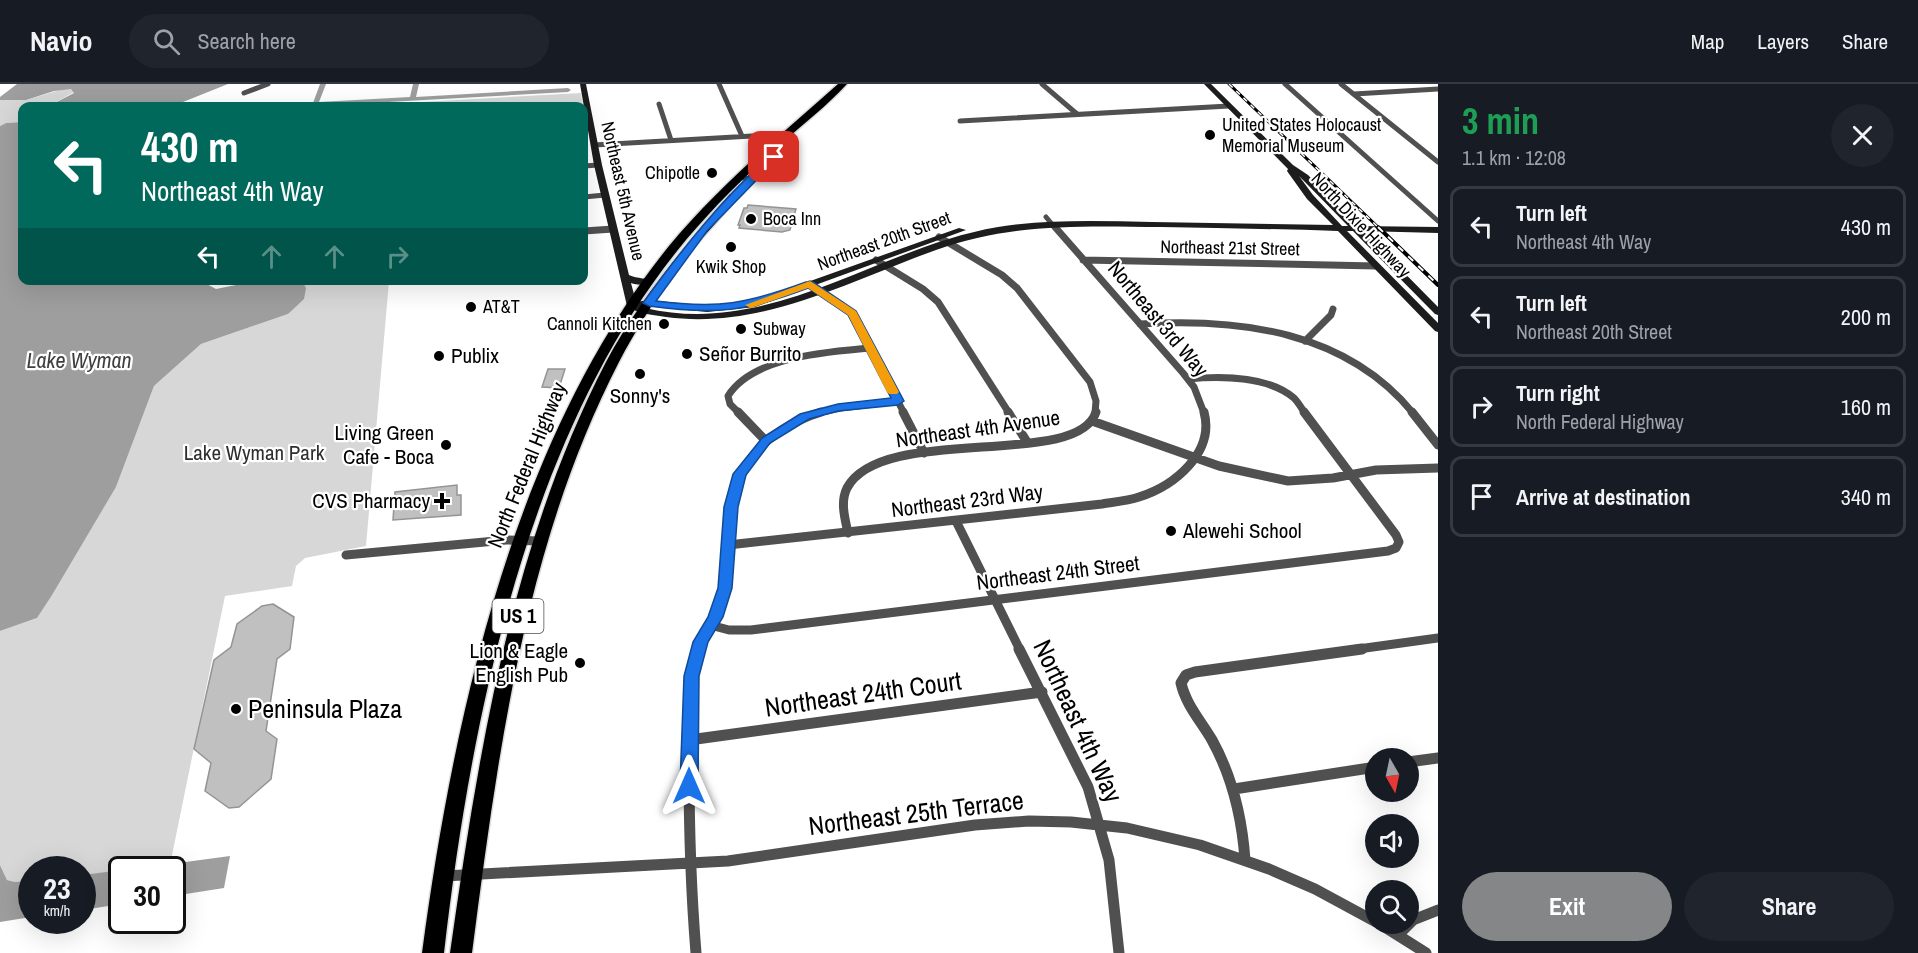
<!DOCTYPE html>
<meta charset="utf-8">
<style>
body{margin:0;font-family:"Archivo Narrow",sans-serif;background:#20242c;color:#f1f3f6;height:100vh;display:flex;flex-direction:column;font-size:22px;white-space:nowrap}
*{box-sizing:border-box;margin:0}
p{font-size:20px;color:#9ea1a6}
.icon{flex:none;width:33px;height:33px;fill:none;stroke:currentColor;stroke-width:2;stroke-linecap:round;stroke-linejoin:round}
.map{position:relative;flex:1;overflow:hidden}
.details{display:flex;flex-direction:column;background:#171b24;width:480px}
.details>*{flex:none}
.guide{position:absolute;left:18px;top:18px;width:570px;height:183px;border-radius:12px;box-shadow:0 6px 24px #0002;background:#00695c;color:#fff;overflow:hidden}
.needle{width:39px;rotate:171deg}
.buttons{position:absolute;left:1365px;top:664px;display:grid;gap:12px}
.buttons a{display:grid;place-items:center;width:54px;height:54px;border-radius:50%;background:#171b24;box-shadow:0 6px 24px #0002;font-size:30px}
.speed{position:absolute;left:18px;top:772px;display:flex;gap:12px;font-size:30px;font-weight:700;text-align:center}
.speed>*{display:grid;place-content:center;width:78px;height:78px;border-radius:50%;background:#171b24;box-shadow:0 6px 24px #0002;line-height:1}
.speed small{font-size:15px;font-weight:400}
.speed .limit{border:3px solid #111;border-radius:9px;background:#fff;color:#111}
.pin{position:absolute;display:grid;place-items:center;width:51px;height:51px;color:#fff;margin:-26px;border-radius:12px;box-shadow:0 3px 9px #0006}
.me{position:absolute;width:66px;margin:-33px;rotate:0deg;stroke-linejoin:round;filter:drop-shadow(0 0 4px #0008)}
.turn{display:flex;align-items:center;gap:21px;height:126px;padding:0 24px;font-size:27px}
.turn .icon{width:78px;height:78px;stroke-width:2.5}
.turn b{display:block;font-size:42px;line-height:51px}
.lanes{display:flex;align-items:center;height:57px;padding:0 24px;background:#0003;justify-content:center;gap:30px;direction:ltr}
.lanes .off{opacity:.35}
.round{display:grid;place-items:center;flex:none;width:63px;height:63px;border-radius:32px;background:#20242c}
.overview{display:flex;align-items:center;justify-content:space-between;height:102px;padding:0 24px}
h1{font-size:36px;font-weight:700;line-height:45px;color:#1e9e55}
.primary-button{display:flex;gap:12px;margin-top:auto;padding:12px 24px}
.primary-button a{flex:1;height:69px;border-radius:36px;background:#858687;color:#fff;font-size:24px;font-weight:700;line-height:69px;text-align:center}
.primary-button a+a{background:#20242c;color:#f1f3f6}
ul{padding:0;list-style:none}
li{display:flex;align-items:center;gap:18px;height:81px;margin:0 12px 9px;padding:0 12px;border:3px solid #363941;border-radius:12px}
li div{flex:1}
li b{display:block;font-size:22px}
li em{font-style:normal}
header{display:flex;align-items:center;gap:36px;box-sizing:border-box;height:84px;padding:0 30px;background:#171b24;border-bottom:2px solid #363941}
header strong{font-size:28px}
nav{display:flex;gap:33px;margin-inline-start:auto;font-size:21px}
.search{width:420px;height:54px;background:#20242c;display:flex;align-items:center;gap:15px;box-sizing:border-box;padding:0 21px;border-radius:33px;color:#9ea1a6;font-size:22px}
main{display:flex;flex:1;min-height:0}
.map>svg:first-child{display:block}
.green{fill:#d7d7d7}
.water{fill:#9e9e9e}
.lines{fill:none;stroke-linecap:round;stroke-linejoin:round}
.canal{fill:#9e9e9e;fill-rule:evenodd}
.building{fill:#c0c0c0;stroke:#949494;stroke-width:1.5}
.primary-casing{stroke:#dbdbdb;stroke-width:3}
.street-far3{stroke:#505050;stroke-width:5}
.street-far2{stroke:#505050;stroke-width:7}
.street-far1{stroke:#505050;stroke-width:9}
.street{stroke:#505050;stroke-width:11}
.secondary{fill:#1d1d1d;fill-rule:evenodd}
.primary{fill:#000;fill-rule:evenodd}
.rail-far1-casing{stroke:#000;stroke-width:3}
.rail-casing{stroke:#000;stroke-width:4}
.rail-far1{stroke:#fff;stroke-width:1.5;stroke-dasharray:5;stroke-linecap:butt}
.rail{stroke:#fff;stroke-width:2;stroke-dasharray:7;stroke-linecap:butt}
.route{fill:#1a73e8;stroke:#114b97;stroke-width:1.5}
.slow{fill:#f59e0b}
.poi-dot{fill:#000;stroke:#fff;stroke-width:2}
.labels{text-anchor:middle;stroke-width:4.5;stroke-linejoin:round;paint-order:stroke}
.far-poi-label{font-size:18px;fill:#000;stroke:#fff;text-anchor:start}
.far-street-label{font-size:18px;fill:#000;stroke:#fff}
.shield{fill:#fff;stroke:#4c4c4c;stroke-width:1.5}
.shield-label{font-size:20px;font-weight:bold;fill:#000}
.street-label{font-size:21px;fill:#000;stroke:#fff}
.poi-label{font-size:21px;fill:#000;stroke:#fff;text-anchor:start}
.park-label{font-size:21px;fill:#2e2e2e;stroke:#fff}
.water-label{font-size:22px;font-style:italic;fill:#3f3f3f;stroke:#fff}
.near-street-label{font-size:26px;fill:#000;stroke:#fff}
.near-poi-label{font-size:26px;fill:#000;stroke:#fff;text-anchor:start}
</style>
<header>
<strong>Navio</strong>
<div class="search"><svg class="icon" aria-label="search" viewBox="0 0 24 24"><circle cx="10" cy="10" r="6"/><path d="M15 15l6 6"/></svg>Search here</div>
<nav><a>Map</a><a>Layers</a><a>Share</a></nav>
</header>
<main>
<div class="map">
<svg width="1438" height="869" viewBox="0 0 1438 869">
<rect width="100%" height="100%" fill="#fff"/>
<path class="green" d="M 63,5 L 71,5 L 74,8 L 49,22 L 22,22 L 22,38 L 6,39 L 0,42 L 0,16 L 26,16 Z
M 581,9 L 583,22 L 349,22 Z
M 302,197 L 389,197 L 366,462 L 305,474 L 296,482 L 292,502 L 225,512 L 170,781 L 83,791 L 82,786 L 32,786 L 31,796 L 15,798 L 7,796 L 0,781 L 0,547 L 37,534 L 116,403 L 154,302 L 201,260 L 288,230 L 306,204 Z"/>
<path class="water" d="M 17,0 L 228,0 L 183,18 L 177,22 L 49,22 L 74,9 L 71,5 L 54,7 L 26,16 L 0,16 L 0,13 Z
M 22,38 L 22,196 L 201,197 L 216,205 L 256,197 L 302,196 L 306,204 L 304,215 L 288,230 L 201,260 L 154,302 L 116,403 L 52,511 L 37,534 L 0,547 L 0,42 L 6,39 Z
M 230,772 L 224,804 L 173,812 L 172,786 L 126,786 Z
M 0,781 L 7,796 L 15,798 L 31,796 L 31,833 L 0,838 Z
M 121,786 L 121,820 L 83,826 L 83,791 Z"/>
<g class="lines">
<path class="canal" d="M 320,0 L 326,0 L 319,18 L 410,13 L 413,0 L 419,0 L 416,13 L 568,4 L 571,6 L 568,8 L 316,22 L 283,22 L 286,20 L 313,19 Z"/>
</g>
<path class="building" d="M 748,121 L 796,125 L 790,146 L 782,148 L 739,144 L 740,141 L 738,141 L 744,124 L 747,124 Z
M 548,285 L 565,285 L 559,304 L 542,303 Z
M 457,401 L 457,411 L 461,411 L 461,431 L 393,436 L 395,408 Z
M 273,520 L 294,533 L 290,565 L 277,575 L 266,647 L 277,655 L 271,695 L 239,723 L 229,724 L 205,707 L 211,679 L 194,665 L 214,576 L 231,563 L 237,540 L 262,522 Z"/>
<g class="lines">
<defs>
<path id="primary" d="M 838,0 L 847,0 C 827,22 803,40 781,60 C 744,93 708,128 677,167 C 527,355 471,634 444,869 L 422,869 C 454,630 514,354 669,162 C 719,101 780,52 838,0 Z
M 730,110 L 738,112 C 717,140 691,164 671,192 C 653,219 634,249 619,278 C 525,460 498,668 472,869 L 450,869 C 479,666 511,462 606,278 C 639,216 684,163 730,110 Z"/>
</defs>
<use href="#primary" class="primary-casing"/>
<path class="street-far3" d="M 719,0 L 742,52
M 1042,0 L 1077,30
M 1285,0 L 1438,137
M 1341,0 L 1438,78
M 244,9 L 268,0
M 1354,10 L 1438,5
M 659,20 L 671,56
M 960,37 L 1229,22
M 594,61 L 752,52 L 778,58
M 584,82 L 598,81
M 738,93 L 750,95
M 584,113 L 605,111
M 1046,133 L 1056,145"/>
<path class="street-far2" d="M 1055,143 L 1183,289 L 1194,303 L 1204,329
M 584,147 L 613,145
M 939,153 L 1002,191 L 1017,204 L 1090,298 L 1096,317 L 1095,329
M 876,176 L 923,205 L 938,218 L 1009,329
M 1083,176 L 1376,182
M 810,200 L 852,229 L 904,329
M 1140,240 C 1240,234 1346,247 1413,329
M 1305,257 L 1331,231 L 1333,225
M 1188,295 C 1220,292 1268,292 1294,314 C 1298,318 1302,325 1305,329
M 739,329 L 730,320 L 728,312 C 753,272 829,268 871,264
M 817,329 L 841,324 L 898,317"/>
<path class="street-far1" d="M 738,328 L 766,357
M 903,328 L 924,369
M 1008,328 L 1027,358
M 1412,328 L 1438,361
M 1092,337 L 1219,382 L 1288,397 L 1333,394 L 1376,386 L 1438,384
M 956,437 L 1020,566
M 848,449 C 845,435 840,418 847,404 C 882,339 1078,386 1096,328
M 728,461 L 1102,420 C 1114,418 1127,417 1139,413 C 1174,402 1215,369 1204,328
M 346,471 L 506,456 L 540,457
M 710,541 L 729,546 L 751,546 L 1388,467 L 1396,464 L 1399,458 L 1396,451 L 1304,328
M 699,566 C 709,546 721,526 725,503 C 729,480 728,457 730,435 C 736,377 768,345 821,328
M 1351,566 L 1438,554"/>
<path class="street" d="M 1019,565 L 1088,703 L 1109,776 L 1119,869
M 689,656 L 1042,608
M 1408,678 L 1438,674
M 1234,705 L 1376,683
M 1245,776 C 1242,733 1233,694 1212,656 C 1201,637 1186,621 1181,599 L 1186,591 L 1195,588 L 1362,565
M 444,792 L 728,777 L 975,741 L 1029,737 L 1071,738 L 1127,744 L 1200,761 L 1269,785 L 1315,805 L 1376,838
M 1380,840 L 1426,869
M 1398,851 L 1413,836 L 1438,826
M 696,869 C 691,807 689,744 689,682 C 689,643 684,601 700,565"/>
<path class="secondary" d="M 580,0 L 586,0 L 602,81 L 629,191 C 637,195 649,194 652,197 C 647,202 637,201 631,199 L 636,218 L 649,216 L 707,222 L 754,217 L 959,144 L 966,146 L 755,223 L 707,228 L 649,222 L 642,223 L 645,224 C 772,254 878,163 998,143 C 1049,135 1100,137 1152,138 C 1212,139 1273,140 1333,141 L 1307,115 L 1287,87 L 1288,85 L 1204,0 L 1211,0 L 1293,81 L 1308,91 L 1358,142 L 1438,143 L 1438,149 L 1363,147 L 1438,223 L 1438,231 L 1435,230 L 1353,147 L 1347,147 L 1438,239 L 1438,248 L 1435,247 L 1338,147 C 1279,145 1220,144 1161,143 C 1082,142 1011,139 936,166 C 849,197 762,246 666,233 C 654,231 637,230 627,222 L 594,81 ZM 1299,92 L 1302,95 L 1348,142 L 1342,142 L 1313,111 Z"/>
<use href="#primary" class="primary"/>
<defs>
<path id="rail-far1" d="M 1229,0 L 1380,145"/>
<path id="rail" d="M 1378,143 L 1438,201"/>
</defs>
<use href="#rail-far1" class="rail-far1-casing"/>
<use href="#rail" class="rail-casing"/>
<use href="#rail-far1" class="rail-far1"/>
<use href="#rail" class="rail"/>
</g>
<path class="route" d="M 771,71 L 779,73 L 707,147 L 656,217 C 719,225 746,220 806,198 L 813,198 L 856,227 L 904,317 L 898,321 L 838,327 L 809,335 L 770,359 L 746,391 L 738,423 L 732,504 L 723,533 L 708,558 L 699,592 L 698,702 L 695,707 L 689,710 L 683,707 L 680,702 L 684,592 L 693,558 L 708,533 L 718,504 L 724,423 L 733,390 L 762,354 L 800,330 L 838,320 L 891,314 L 848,231 L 808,204 C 745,228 716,231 649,222 L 643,219 C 682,165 722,115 771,71 Z"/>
<path class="slow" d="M 810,197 L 856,227 L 899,308 L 897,310 L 889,310 L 887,308 L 848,231 L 808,204 L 754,223 L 751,224 L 745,221 Z"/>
<g class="poi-dot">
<circle cx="1210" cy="51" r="6"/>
<circle cx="712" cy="89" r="6"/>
<circle cx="751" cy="135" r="6"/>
<circle cx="731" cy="163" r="6"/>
<circle cx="471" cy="223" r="6"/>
<circle cx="664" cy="240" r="6"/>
<circle cx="741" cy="245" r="6"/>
<circle cx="687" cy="270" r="6"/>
<circle cx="439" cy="272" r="6"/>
<circle cx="640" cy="290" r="6"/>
<circle cx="446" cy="361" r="6"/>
<path d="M439 408h6v6h6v6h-6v6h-6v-6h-6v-6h6z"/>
<circle cx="1171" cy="447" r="6"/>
<circle cx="580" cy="579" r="6"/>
<circle cx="236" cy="625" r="6"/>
</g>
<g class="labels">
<g class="far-poi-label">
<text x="1222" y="47">United States Holocaust<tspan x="1222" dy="21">Memorial Museum</tspan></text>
<text x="700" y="95" text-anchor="end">Chipotle</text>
<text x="763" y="141">Boca Inn</text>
<text x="731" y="189" text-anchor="middle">Kwik Shop</text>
<text x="483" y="229">AT&amp;T</text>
<text x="652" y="246" text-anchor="end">Cannoli Kitchen</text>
<text x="753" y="251">Subway</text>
</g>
<g class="far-street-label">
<text transform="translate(623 107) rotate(77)" y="6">Northeast 5th Avenue</text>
<text transform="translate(1361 141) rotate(47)" y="6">North Dixie Highway</text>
<text transform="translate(884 157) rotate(-20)" y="6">Northeast 20th Street</text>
<text transform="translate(1230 164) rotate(1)" y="6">Northeast 21st Street</text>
</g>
<rect class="shield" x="492.5" y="515" width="51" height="34" rx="4.5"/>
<g class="shield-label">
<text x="518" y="539">US 1</text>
</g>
<g class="street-label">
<text transform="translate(1158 235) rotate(50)" y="7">Northeast 3rd Way</text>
<text transform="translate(978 345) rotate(-8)" y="7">Northeast 4th Avenue</text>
<text transform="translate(527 381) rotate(-68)" y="7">North Federal Highway</text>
<text transform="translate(967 417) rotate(-7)" y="7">Northeast 23rd Way</text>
<text transform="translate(1058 489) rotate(-7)" y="7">Northeast 24th Street</text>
</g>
<g class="poi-label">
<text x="699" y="277">Señor Burrito</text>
<text x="451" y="279">Publix</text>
<text x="640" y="319" text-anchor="middle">Sonny's</text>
<text x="434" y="356" text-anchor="end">Living Green<tspan x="434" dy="24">Cafe - Boca</tspan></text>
<text x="430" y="424" text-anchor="end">CVS Pharmacy</text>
<text x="1183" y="454">Alewehi School</text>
<text x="568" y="574" text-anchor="end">Lion &amp; Eagle<tspan x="568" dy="24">English Pub</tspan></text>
</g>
<g class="park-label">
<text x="254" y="376">Lake Wyman Park</text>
</g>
<g class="water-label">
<text x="79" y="284">Lake Wyman</text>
</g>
<g class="near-street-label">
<text transform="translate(863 610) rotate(-8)" y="9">Northeast 24th Court</text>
<text transform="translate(1078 637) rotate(65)" y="9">Northeast 4th Way</text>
<text transform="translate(916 729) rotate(-7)" y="9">Northeast 25th Terrace</text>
</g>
<g class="near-poi-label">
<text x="248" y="634">Peninsula Plaza</text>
</g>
</g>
</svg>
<div class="buttons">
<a><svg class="needle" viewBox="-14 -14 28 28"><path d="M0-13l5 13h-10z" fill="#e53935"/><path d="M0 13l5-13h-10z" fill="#9ea1a6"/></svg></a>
<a><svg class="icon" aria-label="sound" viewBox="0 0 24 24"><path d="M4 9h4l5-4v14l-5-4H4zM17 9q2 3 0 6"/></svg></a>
<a><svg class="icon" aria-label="search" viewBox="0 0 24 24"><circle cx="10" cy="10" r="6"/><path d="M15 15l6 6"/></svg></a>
</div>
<div class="speed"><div>23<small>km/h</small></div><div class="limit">30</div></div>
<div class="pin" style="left:774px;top:73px;background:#d93025"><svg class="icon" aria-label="arrive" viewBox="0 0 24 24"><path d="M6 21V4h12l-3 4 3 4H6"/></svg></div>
<svg class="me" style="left:689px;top:702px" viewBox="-20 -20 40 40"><path d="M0-17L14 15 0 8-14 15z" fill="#1a73e8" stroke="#fff" stroke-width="4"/></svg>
<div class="guide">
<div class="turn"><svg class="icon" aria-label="left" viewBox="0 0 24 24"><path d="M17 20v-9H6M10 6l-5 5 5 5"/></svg><div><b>430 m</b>Northeast 4th Way</div></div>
<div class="lanes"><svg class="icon" aria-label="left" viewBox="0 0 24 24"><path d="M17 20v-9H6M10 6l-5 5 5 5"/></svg><svg class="icon off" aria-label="ahead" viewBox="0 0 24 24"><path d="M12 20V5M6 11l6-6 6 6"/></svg><svg class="icon off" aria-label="ahead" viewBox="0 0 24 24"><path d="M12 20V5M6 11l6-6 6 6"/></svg><svg class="icon off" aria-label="right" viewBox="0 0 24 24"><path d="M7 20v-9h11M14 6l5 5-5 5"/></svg></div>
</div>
</div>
<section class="details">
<div class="overview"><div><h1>3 min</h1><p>1.1 km · 12:08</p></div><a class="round"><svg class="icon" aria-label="close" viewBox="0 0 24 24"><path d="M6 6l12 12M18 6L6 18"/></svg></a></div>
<ul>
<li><svg class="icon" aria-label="left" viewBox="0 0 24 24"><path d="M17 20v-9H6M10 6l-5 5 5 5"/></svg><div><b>Turn left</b><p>Northeast 4th Way</p></div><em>430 m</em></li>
<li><svg class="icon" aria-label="left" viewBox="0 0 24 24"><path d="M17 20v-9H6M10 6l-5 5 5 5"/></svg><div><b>Turn left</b><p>Northeast 20th Street</p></div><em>200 m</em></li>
<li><svg class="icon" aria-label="right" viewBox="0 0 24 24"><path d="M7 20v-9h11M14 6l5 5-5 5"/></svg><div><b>Turn right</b><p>North Federal Highway</p></div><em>160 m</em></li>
<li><svg class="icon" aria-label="arrive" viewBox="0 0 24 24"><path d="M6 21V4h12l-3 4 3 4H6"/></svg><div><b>Arrive at destination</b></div><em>340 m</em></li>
</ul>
<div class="primary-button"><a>Exit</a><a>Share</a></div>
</section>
</main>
